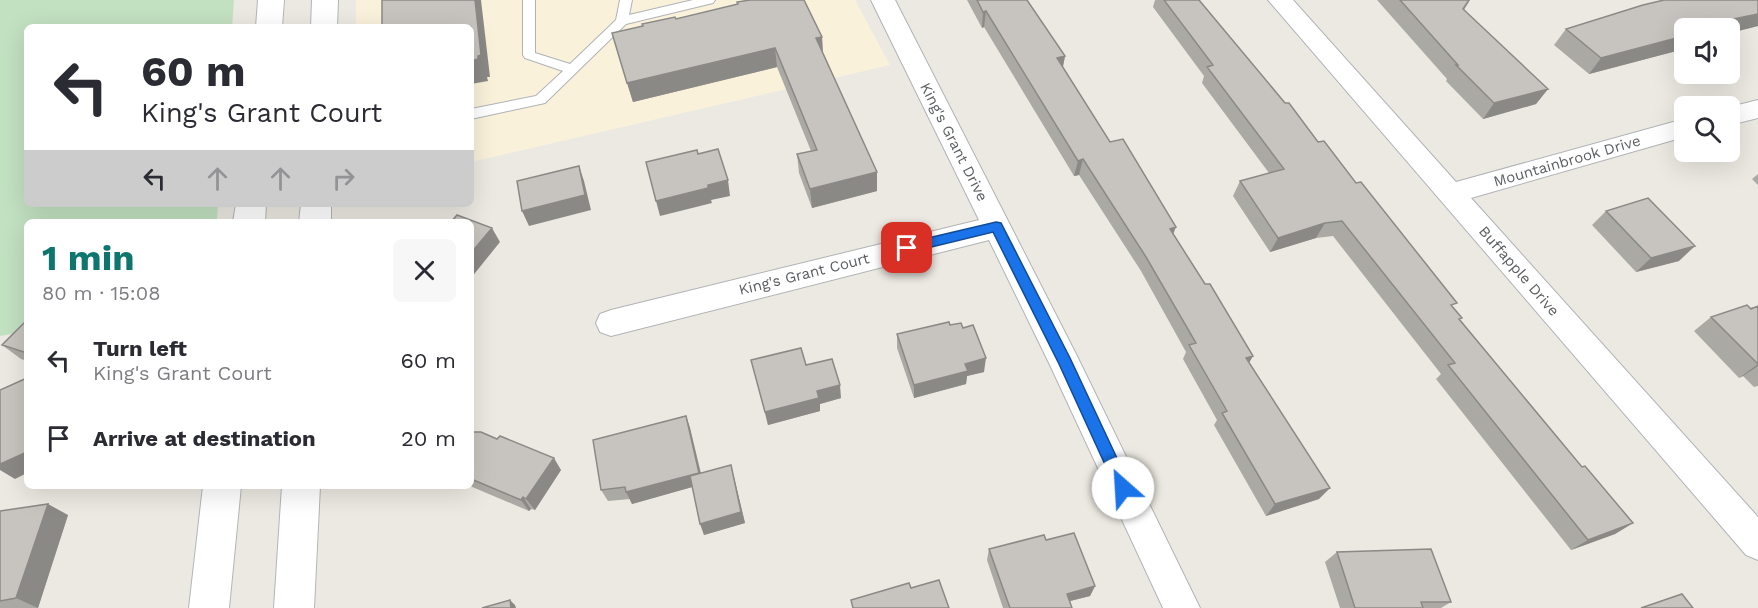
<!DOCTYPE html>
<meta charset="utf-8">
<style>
body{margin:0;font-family:"Work Sans",sans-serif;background:#f7f7f7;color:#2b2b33;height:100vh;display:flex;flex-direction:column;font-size:22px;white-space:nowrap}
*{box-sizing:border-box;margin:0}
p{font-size:20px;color:#7c7c81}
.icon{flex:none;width:33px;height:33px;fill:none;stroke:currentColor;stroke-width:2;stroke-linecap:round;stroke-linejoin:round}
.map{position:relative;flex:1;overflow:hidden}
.side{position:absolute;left:24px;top:219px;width:450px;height:270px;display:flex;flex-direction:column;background:#fff;border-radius:9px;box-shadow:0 6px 24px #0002}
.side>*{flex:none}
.guide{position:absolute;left:24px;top:24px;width:450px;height:183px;border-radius:9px;box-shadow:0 6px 24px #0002;background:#fff;color:#2b2b33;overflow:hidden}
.controls{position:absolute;left:1674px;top:18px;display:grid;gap:12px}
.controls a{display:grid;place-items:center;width:66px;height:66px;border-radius:9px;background:#fff;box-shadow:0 6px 24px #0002;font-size:30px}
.pin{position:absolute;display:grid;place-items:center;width:51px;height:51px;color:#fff;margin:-26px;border-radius:12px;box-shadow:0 3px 9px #0006}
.me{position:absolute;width:66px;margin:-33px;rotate:334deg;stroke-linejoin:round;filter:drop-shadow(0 0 4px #0008)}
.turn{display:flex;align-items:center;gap:21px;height:126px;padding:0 18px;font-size:27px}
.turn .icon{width:78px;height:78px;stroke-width:2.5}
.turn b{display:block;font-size:42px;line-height:51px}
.lanes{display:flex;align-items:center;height:57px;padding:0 18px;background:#0003;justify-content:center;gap:30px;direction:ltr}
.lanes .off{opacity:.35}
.round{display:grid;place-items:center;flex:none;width:63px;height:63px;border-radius:9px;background:#f7f7f7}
.head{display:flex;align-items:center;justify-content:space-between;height:102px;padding:0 18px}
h1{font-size:36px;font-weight:700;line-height:45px;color:#0f766e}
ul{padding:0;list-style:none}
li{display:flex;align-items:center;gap:18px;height:78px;padding:0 18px}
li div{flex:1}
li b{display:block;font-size:22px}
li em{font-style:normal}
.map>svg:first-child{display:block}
.commercial{fill:#f9f1da}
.green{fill:#c2e1c1}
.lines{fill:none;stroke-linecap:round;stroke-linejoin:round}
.lane-casing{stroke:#b0b3b6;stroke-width:2}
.street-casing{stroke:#b0b3b6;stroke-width:2}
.secondary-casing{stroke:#b2b5b8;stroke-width:2}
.lane{fill:#fff;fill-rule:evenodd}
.street{fill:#fff;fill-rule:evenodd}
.secondary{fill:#fff;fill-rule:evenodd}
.wall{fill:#aba9a4}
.shaded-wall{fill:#8b8986}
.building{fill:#c7c4bf;stroke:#8b8986;stroke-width:1.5}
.route{fill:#1a73e8;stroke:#114b97;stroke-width:1.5}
.labels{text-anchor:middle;stroke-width:4.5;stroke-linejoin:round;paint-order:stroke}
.street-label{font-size:15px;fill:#5b5e61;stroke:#fff}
</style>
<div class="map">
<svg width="1758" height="608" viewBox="0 0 1758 608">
<rect width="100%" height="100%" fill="#ece9e2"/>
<path class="commercial" d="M 356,0 L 855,0 L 890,65 L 471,162 L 471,27 L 356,27 Z"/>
<path class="green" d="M 0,0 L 234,0 L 232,27 L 27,27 L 27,204 L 218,204 L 217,219 L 209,222 L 27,222 L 27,329 L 24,332 L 0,336 Z"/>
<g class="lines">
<defs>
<path id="lane" d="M 523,0 L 535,0 L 535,53 L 570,64 L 616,20 L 620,0 L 632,0 L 629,15 L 693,0 L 715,0 L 713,3 L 626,24 L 545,103 L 471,119 L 471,109 L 536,96 L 563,71 L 525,58 L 523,55 Z"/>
<path id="street" d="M 871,0 L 895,0 L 1076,354 L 1200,608 L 1163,608 L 1050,365 L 989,240 L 611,336 L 600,332 L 596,323 L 600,314 L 611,310 L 979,220 Z
M 1268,0 L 1293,0 L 1456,182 L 1684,119 L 1684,137 L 1471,198 L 1758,517 L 1758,560 L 1746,555 Z
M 1758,100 L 1758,118 L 1730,125 L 1730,107 Z"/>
<path id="secondary" d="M 258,0 L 284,0 L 282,27 L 256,27 Z
M 312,0 L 338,0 L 337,27 L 311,27 Z
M 236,204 L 266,204 L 265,222 L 233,222 Z
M 301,204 L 331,204 L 331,222 L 299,222 Z
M 203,486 L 241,486 L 229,608 L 189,608 Z
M 282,486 L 320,486 L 314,608 L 274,608 Z"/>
</defs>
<use href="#lane" class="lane-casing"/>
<use href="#street" class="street-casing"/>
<use href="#secondary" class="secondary-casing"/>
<use href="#lane" class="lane"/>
<use href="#street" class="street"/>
<use href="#secondary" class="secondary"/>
</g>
<path class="wall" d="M 967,0 L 1027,0 L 1065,56 L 1063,67 L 1110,142 L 1173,234 L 1205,284 L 1253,356 L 1249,363 L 1319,499 L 1266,516 L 1214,425 L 1217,420 L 1183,359 L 1186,352 L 1141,271 L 1079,175 L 1074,176 L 984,27 L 982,28 Z
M 1155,0 L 1199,0 L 1318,142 L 1453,308 L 1460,320 L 1582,467 L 1633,523 L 1615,534 L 1571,550 L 1436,379 L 1441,374 L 1333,236 L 1316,238 L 1270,252 L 1233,196 L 1240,181 L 1269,173 L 1202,83 L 1204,76 L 1153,7 Z
M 1377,0 L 1470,0 L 1464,10 L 1548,89 L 1536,104 L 1483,119 L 1446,81 L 1447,79 Z
M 1758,0 L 1758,26 L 1730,33 L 1730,28 L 1684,28 L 1684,49 L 1589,74 L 1554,45 L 1566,29 Z
M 737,2 L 822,37 L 823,55 L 877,172 L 877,191 L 812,208 L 799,173 L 797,154 L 811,151 L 777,67 L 633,102 L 612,33 L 738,5 Z
M 1758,174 L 1758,185 L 1752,179 Z
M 1606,211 L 1679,261 L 1636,272 L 1592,225 Z
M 1758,306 L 1758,386 L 1754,387 L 1743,376 L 1739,378 L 1694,331 L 1711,317 Z
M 27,320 L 27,361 L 21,359 L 2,345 Z
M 950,325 L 984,372 L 967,376 L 966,384 L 914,398 L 897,348 L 897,334 Z
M 751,360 L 806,365 L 841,398 L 820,404 L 820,411 L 768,425 Z
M 686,416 L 690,428 L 701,473 L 734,477 L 745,523 L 704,535 L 692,487 L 632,504 L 630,499 L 608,501 L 601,490 Z
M 471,432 L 561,470 L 535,510 L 531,509 L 529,511 L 470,486 L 471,486 Z
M 0,511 L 68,515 L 38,608 L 0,608 Z
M 1046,540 L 1095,586 L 1090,596 L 1070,601 L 1072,608 L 1003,608 L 987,560 L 989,549 Z
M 1337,552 L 1451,602 L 1441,608 L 1340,608 L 1325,562 Z"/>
<path class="shaded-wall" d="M 475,0 L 481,0 L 490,77 L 487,77 L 488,81 L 471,84 L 471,61 Z
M 986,11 L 984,27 L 982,28 L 983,12 Z
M 1758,14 L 1758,26 L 1730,33 L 1730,28 L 1710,28 L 1714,23 Z
M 1684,36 L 1684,49 L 1589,74 L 1601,58 Z
M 822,37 L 823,56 L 816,38 Z
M 775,48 L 777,67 L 633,102 L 627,83 Z
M 1065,56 L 1062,71 L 1057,58 Z
M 1548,89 L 1536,104 L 1483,119 L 1494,103 Z
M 1083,159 L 1079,175 L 1074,176 L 1078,161 Z
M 579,166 L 584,181 L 591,210 L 529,226 L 522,211 Z
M 877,172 L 877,191 L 812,208 L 810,189 Z
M 728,180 L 730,196 L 711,200 L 712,203 L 660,216 L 656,201 L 708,185 Z
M 1325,223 L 1316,238 L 1270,252 L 1278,238 Z
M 1176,227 L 1170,242 L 1170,229 Z
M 492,228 L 500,242 L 471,278 L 471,253 Z
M 1695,246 L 1679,261 L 1636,272 L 1651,258 Z
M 1253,356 L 1245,369 L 1246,358 Z
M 986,358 L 984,372 L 967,376 L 966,384 L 914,398 L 914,385 L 965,364 Z
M 1758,364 L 1758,366 L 1743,376 L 1739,378 Z
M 840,385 L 841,398 L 820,404 L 820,411 L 768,425 L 765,412 L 817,391 Z
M 686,416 L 690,428 L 703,484 L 632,504 L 626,492 Z
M 27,452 L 27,473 L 15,479 L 0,470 L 0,464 Z
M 554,458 L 561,470 L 535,510 L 526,499 Z
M 731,465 L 745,523 L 704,535 L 700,524 Z
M 1330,488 L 1319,499 L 1266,516 L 1275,504 Z
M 523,497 L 531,509 L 529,511 L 521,500 Z
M 48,504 L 68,515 L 38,608 L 16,598 Z
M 1633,523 L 1615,534 L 1571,550 L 1588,540 Z
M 1095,586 L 1090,596 L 1062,603 L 1067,594 Z
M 510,600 L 515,605 L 516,608 L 511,608 Z"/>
<path class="building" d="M 382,0 L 475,0 L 481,55 L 478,56 L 478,59 L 471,61 L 471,27 L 382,27 Z
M 750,0 L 804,0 L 822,37 L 816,38 L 877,172 L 810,189 L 797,154 L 817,150 L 775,48 L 627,83 L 612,33 L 643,26 L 642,24 L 675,17 L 676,19 L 738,4 L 737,2 Z
M 977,0 L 1027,0 L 1065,56 L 1057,58 L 1110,142 L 1123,139 L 1176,227 L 1170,229 L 1205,284 L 1210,284 L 1253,356 L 1246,358 L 1330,488 L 1275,504 L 1222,413 L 1227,411 L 1189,345 L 1196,343 L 1146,257 L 1083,159 L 1078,161 L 986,11 L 983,12 Z
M 1164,0 L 1199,0 L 1285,103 L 1289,103 L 1318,142 L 1324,141 L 1356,183 L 1361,182 L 1457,303 L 1451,305 L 1462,318 L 1459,319 L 1582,467 L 1585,466 L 1633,523 L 1588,540 L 1448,365 L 1455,363 L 1342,221 L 1325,223 L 1278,238 L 1240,181 L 1284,169 L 1207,67 L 1213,65 Z
M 1400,0 L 1469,0 L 1463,9 L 1548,89 L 1494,103 L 1456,65 L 1458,65 Z
M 1664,0 L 1758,0 L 1758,14 L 1714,23 L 1719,27 L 1714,28 L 1684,28 L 1684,36 L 1601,58 L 1566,29 L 1643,5 Z
M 718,149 L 728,180 L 708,185 L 708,188 L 656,201 L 646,162 L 697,150 L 698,154 Z
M 579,166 L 585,195 L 522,211 L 517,181 Z
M 1648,198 L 1695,246 L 1651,258 L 1606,211 Z
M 457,215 L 492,228 L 471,253 L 471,222 L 451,222 Z
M 1747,305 L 1751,309 L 1758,306 L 1758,364 L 1711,317 Z
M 27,320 L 27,353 L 2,345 Z
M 949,322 L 950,325 L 961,323 L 963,328 L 973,325 L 986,358 L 965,364 L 968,371 L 914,385 L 897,334 Z
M 801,348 L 806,365 L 832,359 L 840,385 L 817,391 L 819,398 L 765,412 L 751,360 Z
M 27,378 L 27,452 L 0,464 L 0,390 Z
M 686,416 L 699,473 L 626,492 L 625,487 L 601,490 L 593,440 Z
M 471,432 L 481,432 L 497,439 L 500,436 L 554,458 L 526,499 L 523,497 L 521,500 L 471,479 Z
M 731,465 L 741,512 L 700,524 L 690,476 Z
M 48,504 L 16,598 L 0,601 L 0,511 Z
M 1074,533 L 1095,586 L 1067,594 L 1072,608 L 1010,608 L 989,549 L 1044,535 L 1046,540 Z
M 1431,549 L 1451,602 L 1421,602 L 1423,608 L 1355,608 L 1337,552 Z
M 939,580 L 949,608 L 853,608 L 851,600 L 909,583 L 911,588 Z
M 1682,594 L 1693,608 L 1641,608 Z
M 510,600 L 511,608 L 482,608 Z"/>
<path class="route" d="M 996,222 L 1001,223 L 1070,358 L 1131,488 L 1129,493 L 1123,495 L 1118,493 L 1059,364 L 993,232 L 907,253 L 900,248 L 907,243 Z"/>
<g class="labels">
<g class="street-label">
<text transform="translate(954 142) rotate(63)" y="5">King's Grant Drive</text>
<text transform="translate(1567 161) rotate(-16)" y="5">Mountainbrook Drive</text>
<text transform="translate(1519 271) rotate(49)" y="5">Buffapple Drive</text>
<text transform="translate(804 274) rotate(-14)" y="5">King's Grant Court</text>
</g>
</g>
</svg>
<div class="controls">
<a><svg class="icon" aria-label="sound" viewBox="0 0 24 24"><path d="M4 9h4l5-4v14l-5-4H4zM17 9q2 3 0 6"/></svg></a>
<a><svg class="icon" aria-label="search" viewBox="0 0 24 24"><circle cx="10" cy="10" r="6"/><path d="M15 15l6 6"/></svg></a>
</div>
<div class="pin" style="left:907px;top:248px;background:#d93025"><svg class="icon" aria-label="arrive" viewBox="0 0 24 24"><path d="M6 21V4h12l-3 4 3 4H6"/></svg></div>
<svg class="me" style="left:1123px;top:488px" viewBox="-20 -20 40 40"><circle r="19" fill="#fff"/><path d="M0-13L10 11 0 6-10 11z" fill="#1a73e8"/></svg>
<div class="guide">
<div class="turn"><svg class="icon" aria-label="left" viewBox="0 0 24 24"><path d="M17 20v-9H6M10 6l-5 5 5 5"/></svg><div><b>60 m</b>King's Grant Court</div></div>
<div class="lanes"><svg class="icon" aria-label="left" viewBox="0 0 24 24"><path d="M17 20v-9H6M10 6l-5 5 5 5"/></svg><svg class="icon off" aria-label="ahead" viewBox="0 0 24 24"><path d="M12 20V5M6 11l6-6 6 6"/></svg><svg class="icon off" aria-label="ahead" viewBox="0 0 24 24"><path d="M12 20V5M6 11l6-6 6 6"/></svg><svg class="icon off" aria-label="right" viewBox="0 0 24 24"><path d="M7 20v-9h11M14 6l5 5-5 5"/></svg></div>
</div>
<section class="side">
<div class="head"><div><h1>1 min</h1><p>80 m · 15:08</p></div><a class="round"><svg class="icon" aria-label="close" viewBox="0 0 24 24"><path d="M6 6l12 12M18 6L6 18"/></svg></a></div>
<ul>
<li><svg class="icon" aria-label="left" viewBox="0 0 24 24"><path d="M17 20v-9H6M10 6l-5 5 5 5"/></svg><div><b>Turn left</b><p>King's Grant Court</p></div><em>60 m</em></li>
<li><svg class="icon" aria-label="arrive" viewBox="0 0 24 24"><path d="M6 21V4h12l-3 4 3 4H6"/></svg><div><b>Arrive at destination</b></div><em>20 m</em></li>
</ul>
</section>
</div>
